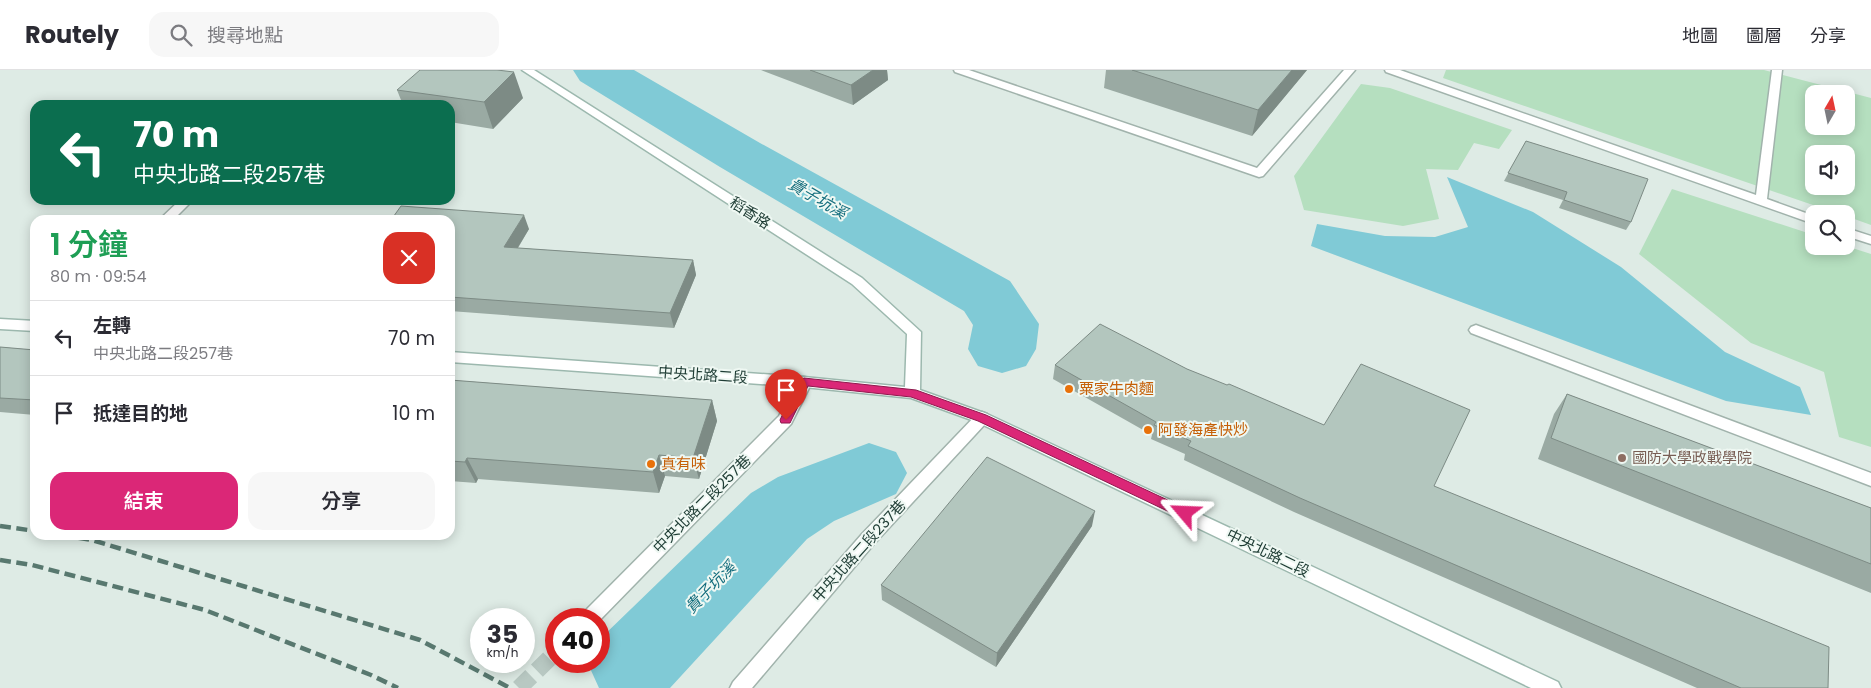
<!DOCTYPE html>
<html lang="zh-TW">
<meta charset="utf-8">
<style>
body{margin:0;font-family:Poppins,"Noto Sans TC",sans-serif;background:#f7f7f7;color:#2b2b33;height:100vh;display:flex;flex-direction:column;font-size:19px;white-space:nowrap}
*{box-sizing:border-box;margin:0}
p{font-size:16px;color:#7c7c81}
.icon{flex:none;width:28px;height:28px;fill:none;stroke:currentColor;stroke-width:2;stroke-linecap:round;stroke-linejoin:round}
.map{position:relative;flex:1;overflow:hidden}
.panel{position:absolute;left:30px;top:145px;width:425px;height:325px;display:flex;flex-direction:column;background:#fff;border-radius:15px;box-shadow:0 2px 12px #0003}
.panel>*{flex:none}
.banner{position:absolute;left:30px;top:30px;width:425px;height:105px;border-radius:15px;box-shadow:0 2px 12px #0003;background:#0b6e4f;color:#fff;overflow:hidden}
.needle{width:32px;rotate:9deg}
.controls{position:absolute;left:1805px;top:15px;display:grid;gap:10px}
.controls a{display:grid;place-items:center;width:50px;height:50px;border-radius:10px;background:#fff;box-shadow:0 2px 12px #0003;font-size:25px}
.speed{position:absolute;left:470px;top:538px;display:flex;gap:10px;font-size:25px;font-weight:700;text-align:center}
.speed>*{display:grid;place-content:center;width:65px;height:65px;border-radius:50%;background:#fff;box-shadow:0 2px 12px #0003;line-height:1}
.speed small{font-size:12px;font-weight:400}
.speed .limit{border:8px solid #d22;background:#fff;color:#111}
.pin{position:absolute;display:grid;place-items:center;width:42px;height:42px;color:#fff;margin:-51px -21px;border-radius:50% 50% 50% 0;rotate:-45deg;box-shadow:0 0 5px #0007}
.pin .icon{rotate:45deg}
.me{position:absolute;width:55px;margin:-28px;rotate:296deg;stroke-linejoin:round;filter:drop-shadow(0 0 4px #0008)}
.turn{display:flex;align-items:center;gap:18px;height:105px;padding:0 20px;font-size:22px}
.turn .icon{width:65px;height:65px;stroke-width:2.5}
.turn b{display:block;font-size:35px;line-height:42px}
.round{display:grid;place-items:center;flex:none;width:52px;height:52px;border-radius:15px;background:#f7f7f7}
.overview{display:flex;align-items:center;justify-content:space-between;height:85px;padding:0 20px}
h1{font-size:30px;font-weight:600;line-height:38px;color:#1e9e55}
.primary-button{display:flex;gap:10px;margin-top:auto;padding:10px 20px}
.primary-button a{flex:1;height:58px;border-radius:15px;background:#db2777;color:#fff;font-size:20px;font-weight:600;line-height:58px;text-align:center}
.primary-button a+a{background:#f7f7f7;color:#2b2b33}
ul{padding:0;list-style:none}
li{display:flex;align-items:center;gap:15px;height:75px;padding:0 20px;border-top:1px solid #e1e1e2}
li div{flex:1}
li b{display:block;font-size:19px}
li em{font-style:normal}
header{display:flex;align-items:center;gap:30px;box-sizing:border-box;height:70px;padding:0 25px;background:#fff;border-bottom:1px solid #e1e1e2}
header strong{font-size:24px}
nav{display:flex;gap:28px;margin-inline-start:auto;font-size:18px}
.search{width:350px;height:45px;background:#f7f7f7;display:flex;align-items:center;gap:12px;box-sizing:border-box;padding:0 18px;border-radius:15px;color:#7c7c81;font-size:19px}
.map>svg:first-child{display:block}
.green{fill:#b5dfbf;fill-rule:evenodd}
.water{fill:#80cad6}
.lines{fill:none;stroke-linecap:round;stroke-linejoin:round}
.river{fill:#80cad6;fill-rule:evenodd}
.street-tunnel{stroke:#b8c8c2;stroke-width:17;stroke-dasharray:17 8;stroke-linecap:butt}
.lane-casing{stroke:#a1b3ac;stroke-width:3}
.street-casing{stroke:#a1b3ac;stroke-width:3}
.secondary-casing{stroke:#9cb8ae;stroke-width:3}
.lane{fill:#fff;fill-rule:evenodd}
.street{fill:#fff;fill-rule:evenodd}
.secondary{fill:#fff;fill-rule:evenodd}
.rail{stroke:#58786f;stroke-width:4.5;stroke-dasharray:11 5.5;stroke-linecap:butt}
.wall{fill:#9aaaa3}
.shaded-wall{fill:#7d8b85}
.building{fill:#b3c6be;stroke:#7d8b85}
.route{fill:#db2777;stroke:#8e194d}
.food-dot{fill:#e8710a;stroke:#eff8f3;stroke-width:2}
.education-dot{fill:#8d6e63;stroke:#eff8f3;stroke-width:2}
.labels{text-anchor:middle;stroke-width:4;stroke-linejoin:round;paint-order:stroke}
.street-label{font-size:15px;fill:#1e3c34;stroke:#eff8f3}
.food-label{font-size:15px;fill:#c56008;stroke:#eff8f3;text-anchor:start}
.education-label{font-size:15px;fill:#785e54;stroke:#eff8f3;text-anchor:start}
.water-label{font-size:16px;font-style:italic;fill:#136d7d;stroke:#eff8f3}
</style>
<header>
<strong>Routely</strong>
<div class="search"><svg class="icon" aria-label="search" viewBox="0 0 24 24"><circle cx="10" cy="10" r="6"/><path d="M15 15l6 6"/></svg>搜尋地點</div>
<nav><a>地圖</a><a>圖層</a><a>分享</a></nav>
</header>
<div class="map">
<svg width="1871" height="618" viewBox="0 0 1871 618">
<rect width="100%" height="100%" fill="#deebe5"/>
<path class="green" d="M 1446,0 L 1764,0 L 1871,28 L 1871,155 L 1846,146 L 1846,144 L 1839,144 L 1443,8 ZM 1814,24 L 1846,24 L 1846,56 L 1814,56 ZM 1814,84 L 1846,84 L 1846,116 L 1814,116 Z
M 1361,14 L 1390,18 L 1512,60 L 1499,79 L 1474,73 L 1458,100 L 1426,99 L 1439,149 L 1403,156 L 1304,140 L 1294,106 Z
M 1672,119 L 1814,165 L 1814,176 L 1846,176 L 1871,184 L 1871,377 L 1839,367 L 1824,302 L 1751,273 L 1639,184 Z"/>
<path class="water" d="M 1447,107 L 1533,142 L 1621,197 L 1725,282 L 1800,317 L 1811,345 L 1726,331 L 1311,176 L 1317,154 L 1385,166 L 1435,167 L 1468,157 Z"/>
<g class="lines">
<path class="river" d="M 573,0 L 634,0 L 760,73 L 1010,211 L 1039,254 L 1036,279 L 1026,296 L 1002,303 L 978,296 L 968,279 L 973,255 L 964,241 L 720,97 L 580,11 Z
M 869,373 L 896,382 L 907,403 L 896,424 L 834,451 L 807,469 L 670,618 L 599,618 L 589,596 L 591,591 L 599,591 L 599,574 L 602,567 L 751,423 L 778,407 Z"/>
<path class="street-tunnel" d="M 519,618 L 556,582"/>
<defs>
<path id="lane" d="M 954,0 L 969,0 L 1257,98 L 1344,0 L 1355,0 L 1263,106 L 1259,107 L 955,2 Z
M 1385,0 L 1400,0 L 1756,125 L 1772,0 L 1782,0 L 1767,129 L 1814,146 L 1814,154 L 1386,2 Z
M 180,130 L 193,130 L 173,150 L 159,150 Z
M 1846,158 L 1871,166 L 1871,174 L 1846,166 Z
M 1476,255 L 1871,403 L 1871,416 L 1471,263 L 1469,260 L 1471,257 Z
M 982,342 L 987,344 L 990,348 L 987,352 L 874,474 L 752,618 L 730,618 L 733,612 L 862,464 L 977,344 Z"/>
<path id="street" d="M 804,307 L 809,308 L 812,312 L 791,354 L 599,551 L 599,549 L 580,549 L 583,543 L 779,346 L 799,308 Z"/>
<path id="secondary" d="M 522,0 L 534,0 L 862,208 L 921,262 L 920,320 L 987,344 L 1558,612 L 1561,618 L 1531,618 L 977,352 L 911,328 L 804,317 L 450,292 L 450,282 L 804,307 L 905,317 L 907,264 L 852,214 Z
M 0,249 L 35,251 L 35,261 L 0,259 Z"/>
</defs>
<use href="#lane" class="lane-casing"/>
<use href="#street" class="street-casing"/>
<use href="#secondary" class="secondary-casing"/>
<use href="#lane" class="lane"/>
<use href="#street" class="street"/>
<use href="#secondary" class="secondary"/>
<path class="rail" d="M 0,456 L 35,461
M 62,465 L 92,470 L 420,570 L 510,618
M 0,490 L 32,495 L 205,540 L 371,605 L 398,618"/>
</g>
<path class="wall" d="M 761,0 L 887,0 L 888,10 L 853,35 Z
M 1106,0 L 1307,0 L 1252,66 L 1104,18 Z
M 397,20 L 523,28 L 493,59 L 450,52 L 450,35 L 403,35 Z
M 1526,71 L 1631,152 L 1626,160 L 1559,138 L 1563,130 L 1504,111 Z
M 450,150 L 529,159 L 518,178 L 693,190 L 696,205 L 674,258 L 450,241 Z
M 0,277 L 35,280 L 35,345 L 0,342 Z
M 1055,295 L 1187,299 L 1434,416 L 1828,618 L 1697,618 L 1294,442 L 1184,390 L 1185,384 L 1151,369 L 1152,365 L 1053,309 Z
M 450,310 L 712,330 L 717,351 L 699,409 L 665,406 L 659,423 L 478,409 L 476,413 L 450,411 Z
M 1567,324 L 1871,438 L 1871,523 L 1538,389 L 1554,344 Z
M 1092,456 L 996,597 L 882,530 L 881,515 Z"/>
<path class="shaded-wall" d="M 873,0 L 887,0 L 888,10 L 853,35 L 851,15 Z
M 1292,0 L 1307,0 L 1252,66 L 1258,40 Z
M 514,2 L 523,28 L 493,59 L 484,32 Z
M 524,145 L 529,159 L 509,192 L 504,177 Z
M 693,190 L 696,205 L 674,258 L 670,243 Z
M 712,330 L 717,351 L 699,409 L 693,388 Z
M 659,385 L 665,406 L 659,423 L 653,402 Z
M 467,388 L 478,409 L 476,413 L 465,392 Z
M 1095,441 L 1092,456 L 996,597 L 997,583 Z"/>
<path class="building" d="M 420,0 L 497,0 L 514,2 L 484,32 L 397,20 Z
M 810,0 L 873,0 L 851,15 Z
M 1132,0 L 1292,0 L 1258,40 Z
M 1526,71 L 1648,109 L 1631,152 L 1564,130 L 1567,122 L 1508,103 Z
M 401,136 L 524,145 L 504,177 L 693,190 L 670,243 L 450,227 L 450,150 L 391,150 Z
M 1100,254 L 1187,299 L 1227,315 L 1229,314 L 1324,355 L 1361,294 L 1470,340 L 1434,416 L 1829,577 L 1828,618 L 1741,618 L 1300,428 L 1188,376 L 1191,371 L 1154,355 L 1156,352 L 1055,295 Z
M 0,277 L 35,280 L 35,330 L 0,328 Z
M 450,310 L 712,330 L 693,388 L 659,385 L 653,402 L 467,388 L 465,392 L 450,391 Z
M 1567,324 L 1871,438 L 1871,494 L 1551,368 Z
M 987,387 L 1095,441 L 997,583 L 881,515 Z"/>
<path class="route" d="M 804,308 L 916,320 L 986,345 L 1189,440 L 1191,443 L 1189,447 L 1185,449 L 1180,447 L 978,351 L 911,327 L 808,316 L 790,353 L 781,353 L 780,350 L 798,312 Z"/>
<g class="food-dot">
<circle cx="1069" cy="319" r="5"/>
<circle cx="1148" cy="360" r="5"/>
<circle cx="651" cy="394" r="5"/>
</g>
<circle class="education-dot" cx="1622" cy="388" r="5"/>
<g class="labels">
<g class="street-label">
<text transform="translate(750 143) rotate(33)" y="5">稻香路</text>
<text transform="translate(703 305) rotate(4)" y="5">中央北路二段</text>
<text transform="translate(702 434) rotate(-45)" y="5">中央北路二段257巷</text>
<text transform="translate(859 481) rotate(-48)" y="5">中央北路二段237巷</text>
<text transform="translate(1268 483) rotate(26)" y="5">中央北路二段</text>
</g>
<g class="food-label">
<text x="1079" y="324">粟家牛肉麵</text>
<text x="1158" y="365">阿發海產快炒</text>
<text x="661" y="399">真有味</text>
</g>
<g class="education-label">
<text x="1632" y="393">國防大學政戰學院</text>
</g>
<g class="water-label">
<text transform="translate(818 128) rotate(30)" y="6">貴子坑溪</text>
<text transform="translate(710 517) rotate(-46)" y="6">貴子坑溪</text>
</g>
</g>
</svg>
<div class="controls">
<a><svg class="needle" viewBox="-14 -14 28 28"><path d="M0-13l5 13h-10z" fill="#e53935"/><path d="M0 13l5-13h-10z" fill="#7c7c81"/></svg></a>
<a><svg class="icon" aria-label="sound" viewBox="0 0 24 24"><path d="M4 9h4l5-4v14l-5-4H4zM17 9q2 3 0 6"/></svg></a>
<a><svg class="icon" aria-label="search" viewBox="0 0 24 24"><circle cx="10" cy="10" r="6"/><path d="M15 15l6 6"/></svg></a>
</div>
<div class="speed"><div>35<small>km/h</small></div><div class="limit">40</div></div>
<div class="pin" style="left:786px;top:350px;background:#d93025"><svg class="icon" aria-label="arrive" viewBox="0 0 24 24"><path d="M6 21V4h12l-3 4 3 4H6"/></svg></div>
<svg class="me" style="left:1185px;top:443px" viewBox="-20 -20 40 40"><path d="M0-17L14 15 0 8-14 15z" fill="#db2777" stroke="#fff" stroke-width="4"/></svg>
<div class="banner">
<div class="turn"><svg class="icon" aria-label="left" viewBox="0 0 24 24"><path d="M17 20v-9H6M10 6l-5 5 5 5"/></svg><div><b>70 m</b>中央北路二段257巷</div></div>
</div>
<section class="panel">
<div class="overview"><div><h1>1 分鐘</h1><p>80 m · 09:54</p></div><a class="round" style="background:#d93025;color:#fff"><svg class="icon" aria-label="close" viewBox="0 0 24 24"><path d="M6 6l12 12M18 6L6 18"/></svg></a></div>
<ul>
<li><svg class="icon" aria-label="left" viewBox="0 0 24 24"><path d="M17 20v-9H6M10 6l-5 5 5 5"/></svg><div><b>左轉</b><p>中央北路二段257巷</p></div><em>70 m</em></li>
<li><svg class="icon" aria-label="arrive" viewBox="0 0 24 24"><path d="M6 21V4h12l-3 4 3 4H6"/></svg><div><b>抵達目的地</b></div><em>10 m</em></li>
</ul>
<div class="primary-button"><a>結束</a><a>分享</a></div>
</section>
</div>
